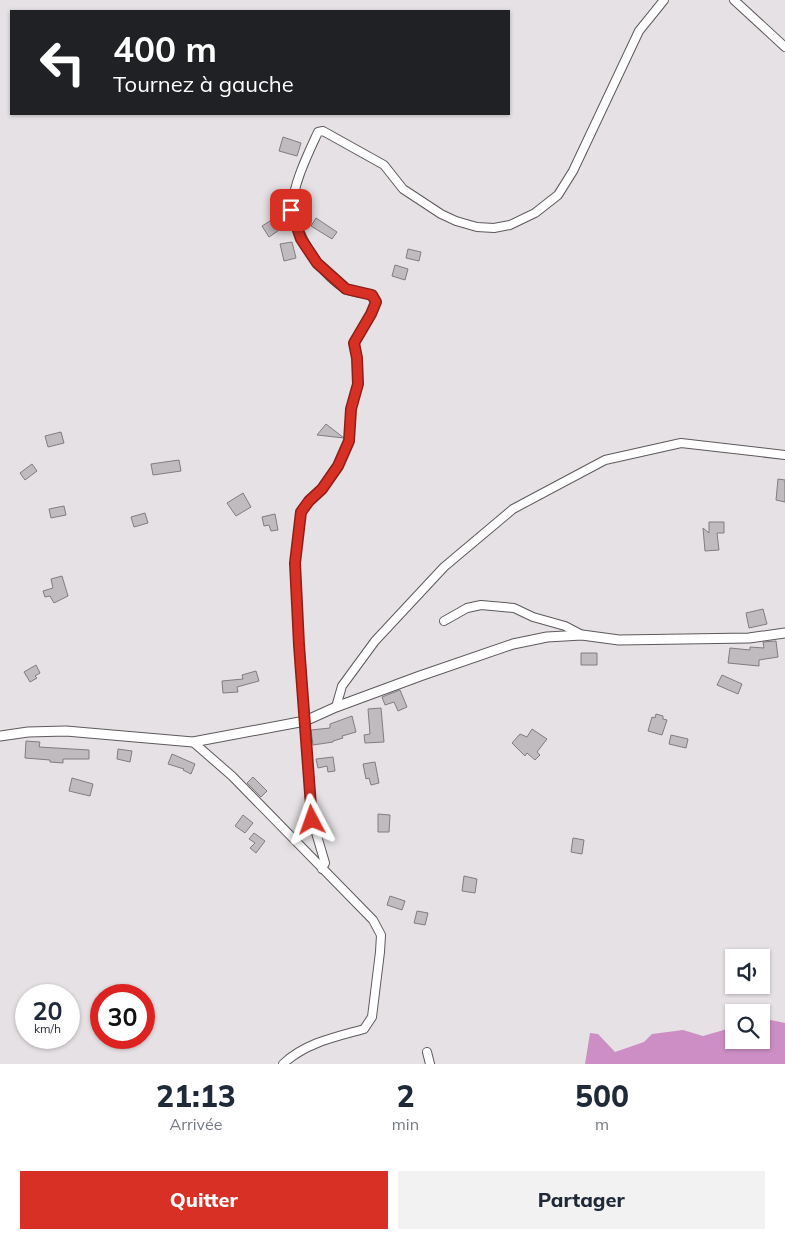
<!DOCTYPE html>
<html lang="fr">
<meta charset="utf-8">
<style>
body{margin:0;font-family:Mulish,sans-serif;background:#f2f2f3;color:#1f2937;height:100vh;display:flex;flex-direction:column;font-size:19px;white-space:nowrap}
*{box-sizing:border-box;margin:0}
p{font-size:16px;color:#747a83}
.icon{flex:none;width:28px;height:28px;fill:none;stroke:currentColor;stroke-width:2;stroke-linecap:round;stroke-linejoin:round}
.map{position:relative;height:1064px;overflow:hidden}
.details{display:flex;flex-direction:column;background:#fff;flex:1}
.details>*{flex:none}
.top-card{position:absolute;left:10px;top:10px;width:500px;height:105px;border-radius:0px;box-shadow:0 1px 4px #0004;background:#202124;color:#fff;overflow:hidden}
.buttons{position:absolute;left:725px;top:949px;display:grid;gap:10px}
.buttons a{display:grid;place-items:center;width:45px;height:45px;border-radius:0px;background:#fff;box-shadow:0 1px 4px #0004;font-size:25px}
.speed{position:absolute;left:15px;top:984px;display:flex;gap:10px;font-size:25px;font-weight:700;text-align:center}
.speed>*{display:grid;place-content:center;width:65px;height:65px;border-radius:50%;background:#fff;box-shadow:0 1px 4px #0004;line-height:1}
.speed small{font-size:12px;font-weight:400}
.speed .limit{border:8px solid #d22;background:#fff;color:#111}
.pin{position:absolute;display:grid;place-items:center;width:42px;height:42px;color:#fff;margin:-21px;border-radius:10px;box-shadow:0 2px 8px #0006}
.me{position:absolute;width:55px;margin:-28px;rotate:356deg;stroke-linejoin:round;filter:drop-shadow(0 0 4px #0008)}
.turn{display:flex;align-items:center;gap:18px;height:105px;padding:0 20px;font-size:22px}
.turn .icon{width:65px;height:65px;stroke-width:2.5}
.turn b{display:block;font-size:35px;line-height:42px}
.eta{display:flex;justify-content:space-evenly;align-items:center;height:85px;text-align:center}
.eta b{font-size:30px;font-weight:800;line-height:35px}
.button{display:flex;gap:10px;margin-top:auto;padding:10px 20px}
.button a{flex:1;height:58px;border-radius:0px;background:#d93025;color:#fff;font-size:20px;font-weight:800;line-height:58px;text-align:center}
.button a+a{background:#f2f2f3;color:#1f2937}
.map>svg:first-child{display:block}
.forest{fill:#cc8ec4}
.building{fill:#bfbbbe;stroke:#807d80}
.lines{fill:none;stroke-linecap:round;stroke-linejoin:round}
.minor-casing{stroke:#5d595c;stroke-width:10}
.tertiary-casing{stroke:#5d595c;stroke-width:11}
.minor{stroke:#fff;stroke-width:8}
.tertiary{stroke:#fff;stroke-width:9}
.route-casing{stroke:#8d1f18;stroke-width:12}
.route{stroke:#d93025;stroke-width:9}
</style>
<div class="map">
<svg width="785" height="1064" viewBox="0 0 785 1064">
<rect width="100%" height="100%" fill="#e5e1e4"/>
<path class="forest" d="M 766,1019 L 785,1023 L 785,1064 L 585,1064 L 590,1033 L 598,1034 L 615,1052 L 644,1042 L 652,1034 L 683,1030 L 703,1036 L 734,1027 L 734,1040 L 761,1040 L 761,1020 Z"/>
<path class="building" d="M 283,137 L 301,143 L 297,156 L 279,151 Z
M 278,216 L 285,226 L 269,237 L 262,226 Z
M 316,218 L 337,232 L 332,239 L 311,226 Z
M 292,242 L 296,258 L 284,261 L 280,244 Z
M 408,249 L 421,252 L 419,261 L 406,258 Z
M 395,265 L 408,269 L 405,280 L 392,276 Z
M 326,424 L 344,438 L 317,435 Z
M 61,432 L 64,443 L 48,447 L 45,436 Z
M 179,460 L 181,471 L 153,475 L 151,464 Z
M 32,464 L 37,471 L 25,480 L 20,473 Z
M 778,479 L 785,480 L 785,502 L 776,500 Z
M 243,493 L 251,507 L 236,516 L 227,503 Z
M 64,506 L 66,515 L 51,518 L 49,509 Z
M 145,513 L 148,523 L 134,527 L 131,517 Z
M 275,514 L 278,530 L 271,531 L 269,525 L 264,526 L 262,517 Z
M 709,522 L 724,522 L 724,533 L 717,533 L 719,550 L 705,551 L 703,528 L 709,533 Z
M 62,576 L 68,596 L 54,603 L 50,596 L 45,597 L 43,591 L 53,588 L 51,579 Z
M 763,609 L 767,624 L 749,628 L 746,613 Z
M 776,641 L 778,657 L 759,660 L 759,666 L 728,663 L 730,648 L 750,650 L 750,647 L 764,648 L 763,642 Z
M 581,653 L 597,653 L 597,665 L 581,665 Z
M 36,665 L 40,673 L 35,676 L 37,678 L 30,682 L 24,672 Z
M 256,671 L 259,681 L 237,687 L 238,692 L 223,693 L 222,681 L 243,679 L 242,675 Z
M 722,675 L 742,684 L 738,694 L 717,685 Z
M 400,690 L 407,707 L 398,711 L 394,702 L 385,705 L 382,697 Z
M 381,708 L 384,742 L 365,743 L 364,735 L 370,734 L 368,709 Z
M 656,714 L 663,716 L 663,719 L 667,720 L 662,735 L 648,731 L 652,717 L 655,718 Z
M 352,716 L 356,732 L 342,736 L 343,738 L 333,741 L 333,742 L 313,745 L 311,730 L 330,728 L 330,724 Z
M 532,729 L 547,739 L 537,752 L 540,755 L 535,760 L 527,753 L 525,756 L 512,743 L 520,734 L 527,737 Z
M 671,735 L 688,739 L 686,748 L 669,744 Z
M 26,741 L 40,742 L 39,747 L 89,750 L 89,759 L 63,759 L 63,763 L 50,762 L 50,760 L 25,758 Z
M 118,749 L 132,751 L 130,762 L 117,759 Z
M 172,754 L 195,764 L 191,774 L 183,770 L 184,769 L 168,764 Z
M 333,757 L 335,771 L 328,772 L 327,766 L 318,768 L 316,759 Z
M 375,762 L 379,783 L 371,785 L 369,778 L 366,779 L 363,764 Z
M 253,777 L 267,791 L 261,797 L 247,783 Z
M 72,778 L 93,784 L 90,796 L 69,791 Z
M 378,814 L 390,815 L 389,832 L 378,832 Z
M 243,815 L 253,823 L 245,833 L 235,826 Z
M 254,833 L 265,841 L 256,853 L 250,848 L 255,843 L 249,839 Z
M 573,838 L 584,840 L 582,854 L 571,852 Z
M 464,876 L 477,879 L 475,893 L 462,891 Z
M 390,896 L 405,901 L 402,910 L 387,905 Z
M 417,911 L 428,913 L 425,925 L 414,923 Z"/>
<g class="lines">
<defs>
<path id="minor" d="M 734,0 L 785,47
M 444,621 L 467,608 L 481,605 L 514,608 L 533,617 L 565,626 L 582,635
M 336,707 L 342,686 L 375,641 L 444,567 L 513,509 L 605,460 L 681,443 L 785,455
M 193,742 L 232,776 L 373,920 L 381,935 L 380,952 L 372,1017 L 364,1029 C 335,1037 305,1043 283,1064
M 322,869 L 325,863 L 312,819 L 299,645 L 295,563 L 301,512 L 309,501 L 322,489 L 338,466 L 349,441 L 351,409 L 358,384 L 357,358 L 354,343 L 371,314 L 376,302 L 372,295 C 364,293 353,293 346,289 C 324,277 304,246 296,223 C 294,218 291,213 292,208 C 293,184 308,154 318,132 L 323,131 L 384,165 L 403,189 L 441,214 L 456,221 L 477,227 L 494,228 L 510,225 L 535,213 L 558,195 L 573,171 L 639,31 L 664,0
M 427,1052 L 430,1064"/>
<path id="tertiary" d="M 0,736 L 28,732 L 66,731 L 193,742 L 305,721 L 336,707 L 420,676 L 513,644 L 547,637 L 582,635 L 619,640 L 749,638 L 785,633"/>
</defs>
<use href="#minor" class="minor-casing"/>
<use href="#tertiary" class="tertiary-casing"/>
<use href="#minor" class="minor"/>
<use href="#tertiary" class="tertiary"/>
</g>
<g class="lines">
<defs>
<path id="route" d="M 291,210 L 301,239 L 317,263 L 346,289 L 372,295 L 376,302 L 371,314 L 354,343 L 357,358 L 358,384 L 351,409 L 349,441 L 338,466 L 322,489 L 309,501 L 301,512 L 295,563 L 299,645 L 312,820"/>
</defs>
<use href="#route" class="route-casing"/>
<use href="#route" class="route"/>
</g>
</svg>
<div class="buttons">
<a><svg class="icon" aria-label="sound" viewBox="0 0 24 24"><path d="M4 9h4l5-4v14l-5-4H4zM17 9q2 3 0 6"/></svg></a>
<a><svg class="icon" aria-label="search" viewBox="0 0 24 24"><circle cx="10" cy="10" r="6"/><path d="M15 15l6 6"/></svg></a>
</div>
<div class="speed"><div>20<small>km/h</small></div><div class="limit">30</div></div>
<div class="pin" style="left:291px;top:210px;background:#d93025"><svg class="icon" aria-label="arrive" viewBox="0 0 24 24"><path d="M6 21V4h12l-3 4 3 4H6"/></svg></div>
<svg class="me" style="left:312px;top:820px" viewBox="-20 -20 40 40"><path d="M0-17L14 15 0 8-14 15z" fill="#d93025" stroke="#fff" stroke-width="4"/></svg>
<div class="top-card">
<div class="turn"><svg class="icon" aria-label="left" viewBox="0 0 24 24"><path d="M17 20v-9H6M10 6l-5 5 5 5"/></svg><div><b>400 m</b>Tournez à gauche</div></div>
</div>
</div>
<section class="details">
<div class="eta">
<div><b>21:13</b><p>Arrivée</p></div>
<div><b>2</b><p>min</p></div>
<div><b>500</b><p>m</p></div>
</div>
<div class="button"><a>Quitter</a><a>Partager</a></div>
</section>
